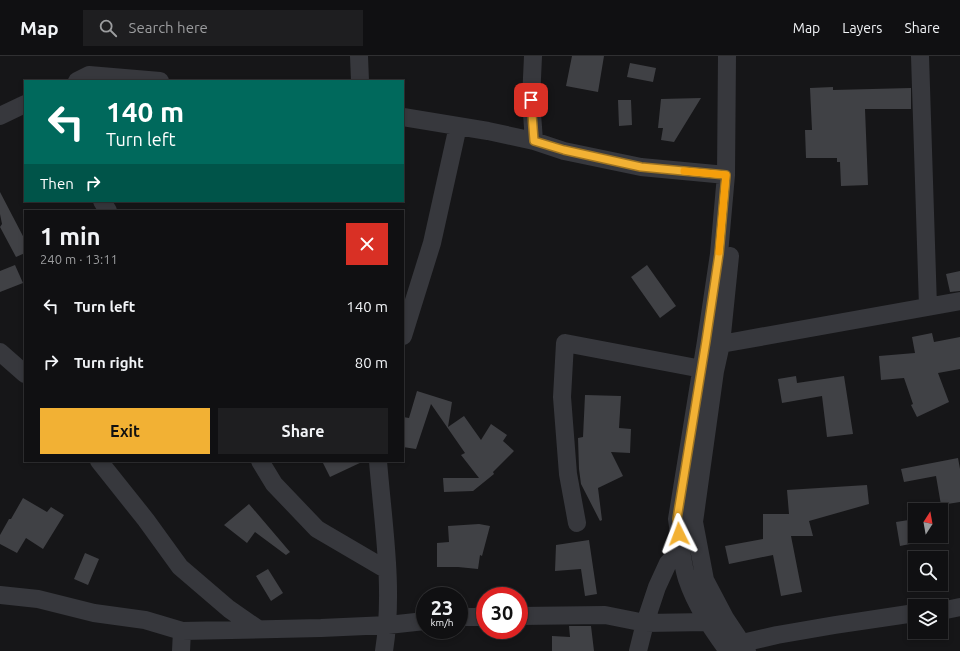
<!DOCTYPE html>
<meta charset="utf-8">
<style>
body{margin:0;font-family:Ubuntu,sans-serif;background:#1e1e20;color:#f1f3f6;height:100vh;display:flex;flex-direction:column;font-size:15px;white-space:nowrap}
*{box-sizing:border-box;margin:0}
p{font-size:13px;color:#9c9d9f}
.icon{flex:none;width:22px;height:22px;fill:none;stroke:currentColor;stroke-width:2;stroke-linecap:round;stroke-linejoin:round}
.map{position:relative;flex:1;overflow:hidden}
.panel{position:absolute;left:24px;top:154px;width:380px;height:252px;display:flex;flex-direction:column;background:#101012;border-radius:0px;box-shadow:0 2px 6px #0003,0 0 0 1px #303032}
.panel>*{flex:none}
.top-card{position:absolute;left:24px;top:24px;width:380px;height:122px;border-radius:0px;box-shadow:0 2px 6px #0003,0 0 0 1px #303032;background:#00695c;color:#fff;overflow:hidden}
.needle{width:26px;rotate:11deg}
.controls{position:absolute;left:908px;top:447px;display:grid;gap:8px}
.controls a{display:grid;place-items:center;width:40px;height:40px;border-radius:0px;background:#101012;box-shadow:0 2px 6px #0003,0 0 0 1px #303032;font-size:20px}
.speed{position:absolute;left:416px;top:531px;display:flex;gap:8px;font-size:20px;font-weight:700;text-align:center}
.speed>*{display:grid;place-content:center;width:52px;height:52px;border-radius:50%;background:#101012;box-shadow:0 2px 6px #0003,0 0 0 1px #303032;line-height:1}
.speed small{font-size:10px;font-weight:400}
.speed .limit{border:6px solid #d22;background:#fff;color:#111}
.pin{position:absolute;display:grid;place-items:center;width:34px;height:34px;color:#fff;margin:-17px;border-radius:8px;box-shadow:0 2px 6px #0006}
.me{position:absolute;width:44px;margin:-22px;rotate:357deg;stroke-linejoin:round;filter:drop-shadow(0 0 3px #0008)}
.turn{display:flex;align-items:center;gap:14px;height:84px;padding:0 16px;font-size:18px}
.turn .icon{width:52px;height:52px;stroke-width:2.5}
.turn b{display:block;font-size:28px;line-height:34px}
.then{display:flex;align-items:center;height:38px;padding:0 16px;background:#0003;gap:8px;font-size:15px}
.round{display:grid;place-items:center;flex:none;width:42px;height:42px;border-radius:0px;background:#1e1e20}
.head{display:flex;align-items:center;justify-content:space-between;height:68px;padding:0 16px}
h1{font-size:24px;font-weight:700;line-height:30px}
.cta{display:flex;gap:8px;margin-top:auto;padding:8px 16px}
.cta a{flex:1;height:46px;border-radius:0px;background:#f2b134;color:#111;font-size:16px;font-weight:700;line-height:46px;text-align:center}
.cta a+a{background:#1e1e20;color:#f1f3f6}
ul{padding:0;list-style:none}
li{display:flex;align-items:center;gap:12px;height:56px;padding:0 16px}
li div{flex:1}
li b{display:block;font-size:15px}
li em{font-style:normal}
header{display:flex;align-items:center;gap:24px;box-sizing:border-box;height:56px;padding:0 20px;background:#101012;border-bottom:1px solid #303032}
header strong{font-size:19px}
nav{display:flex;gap:22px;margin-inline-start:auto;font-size:14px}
.search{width:280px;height:36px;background:#1e1e20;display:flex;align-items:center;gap:10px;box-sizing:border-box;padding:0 14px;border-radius:0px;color:#9c9d9f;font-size:15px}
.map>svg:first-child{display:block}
.building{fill:#404145}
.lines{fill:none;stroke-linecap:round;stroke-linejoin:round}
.minor{stroke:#37383d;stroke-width:18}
.route-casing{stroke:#9d7322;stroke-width:10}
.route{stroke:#f2b134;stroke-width:7}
.slow{stroke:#f59e0b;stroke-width:7}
</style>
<header>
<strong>Map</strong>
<div class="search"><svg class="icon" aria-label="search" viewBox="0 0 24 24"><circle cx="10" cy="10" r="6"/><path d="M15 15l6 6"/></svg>Search here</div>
<nav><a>Map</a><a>Layers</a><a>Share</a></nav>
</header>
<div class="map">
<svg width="960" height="595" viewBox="0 0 960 595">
<rect width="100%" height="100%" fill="#161618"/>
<path class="building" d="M 572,0 L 604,0 L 598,36 L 566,30 Z
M 630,7 L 656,12 L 653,26 L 627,21 Z
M 833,31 L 833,34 L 911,32 L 911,53 L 865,53 L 868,129 L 841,130 L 840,106 L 837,106 L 837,102 L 806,102 L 805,74 L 812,74 L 810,32 Z
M 701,42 L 674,86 L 661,84 L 663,72 L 658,72 L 661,43 Z
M 618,44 L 631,44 L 632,69 L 619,70 Z
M 0,136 L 25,184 L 25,197 L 16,201 L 0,171 L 2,168 L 0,158 Z
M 15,209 L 23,227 L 0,236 L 0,215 Z
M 647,209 L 676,250 L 660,262 L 631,221 Z
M 960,215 L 960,235 L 950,236 L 946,218 Z
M 932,277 L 934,286 L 960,281 L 960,313 L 938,317 L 949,346 L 917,361 L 911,349 L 913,348 L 904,322 L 881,324 L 879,300 L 915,297 L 912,281 Z
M 796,320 L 797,327 L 844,320 L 853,378 L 827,381 L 822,340 L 782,347 L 778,323 Z
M 417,335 L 452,346 L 448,371 L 464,360 L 481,384 L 491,368 L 507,379 L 503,385 L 514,395 L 493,416 L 494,418 L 473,435 L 444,436 L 443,422 L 479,422 L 461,399 L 465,397 L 431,348 L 416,393 L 403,391 L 403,361 L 409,362 Z
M 585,339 L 621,340 L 619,372 L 631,373 L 630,397 L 611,396 L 623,420 L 598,432 L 602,464 L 600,465 L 581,428 L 579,413 L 578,382 L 583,381 Z
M 958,402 L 960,413 L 960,446 L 941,449 L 936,420 L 904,426 L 901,413 Z
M 322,405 L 364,405 L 330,421 Z
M 867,429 L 869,448 L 809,465 L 813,480 L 791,480 L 802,536 L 781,540 L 773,499 L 729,508 L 725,490 L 763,483 L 763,458 L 789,458 L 787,434 Z
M 23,442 L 47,456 L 51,451 L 64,459 L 43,493 L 26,482 L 17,497 L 0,488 L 0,479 L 9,463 L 11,463 Z
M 249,448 L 290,496 L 286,499 L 255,476 L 247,487 L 224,469 Z
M 915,463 L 915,487 L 900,490 L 896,466 Z
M 479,468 L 490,470 L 482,500 L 480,499 L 478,513 L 458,511 L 437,511 L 437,487 L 449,486 L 448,470 Z
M 589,484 L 597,538 L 585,540 L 581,513 L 555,515 L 556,489 Z
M 85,497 L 99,503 L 88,529 L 74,523 Z
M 268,513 L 283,537 L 271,545 L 256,520 Z
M 569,570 L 591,570 L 594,595 L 552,595 L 552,580 L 570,581 Z"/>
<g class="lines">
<path class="minor" d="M 359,0 L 360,25
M 533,0 L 531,44 L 534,85
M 727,0 L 726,119 L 719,198 L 706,285 L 677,463 C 680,483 681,504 687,523 C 696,550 712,573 728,595
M 920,0 L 928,251
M 77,25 L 89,19 L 160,25
M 0,60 L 25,48
M 403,61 L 488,75 L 534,85 L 564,95 L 641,111 L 726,119
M 102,145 L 108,155
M 730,200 L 721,288 L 715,315 L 694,466 L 705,524 L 725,562 L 747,595
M 403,280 L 432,187 L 458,70
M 721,288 L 960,245
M 0,296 L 25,318
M 99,405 L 146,464 L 180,511 L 229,553 L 258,573
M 260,405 L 274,428 L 317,473 L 387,514
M 378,405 C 383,468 394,533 384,595
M 577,467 L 568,418 L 562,341 L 565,287 L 702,313
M 0,539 L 38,543 L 94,557 L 145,564 L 182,575 L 321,572 L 388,569 L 425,565
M 941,555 L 960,551
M 519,560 L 605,559 L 645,567 L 708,566 L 717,564
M 459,561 L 485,561
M 742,587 L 777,579 L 835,569 L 915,557
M 181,595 L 182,575
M 638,595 L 645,567 L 657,531 L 668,507 L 681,493"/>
</g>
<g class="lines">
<defs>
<path id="route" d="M 531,44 L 534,85 L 564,94 L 641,111 L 726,119 L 719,198 L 706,285 L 677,463 L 679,478"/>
</defs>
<use href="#route" class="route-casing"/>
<use href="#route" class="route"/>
<path class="slow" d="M 684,115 L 726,119 L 719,196"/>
</g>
</svg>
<div class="controls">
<a><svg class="needle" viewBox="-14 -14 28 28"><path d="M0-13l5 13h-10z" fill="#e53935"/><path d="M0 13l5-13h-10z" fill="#9c9d9f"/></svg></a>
<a><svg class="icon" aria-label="search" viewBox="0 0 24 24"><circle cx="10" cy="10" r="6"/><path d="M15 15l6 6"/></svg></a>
<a><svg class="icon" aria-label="layers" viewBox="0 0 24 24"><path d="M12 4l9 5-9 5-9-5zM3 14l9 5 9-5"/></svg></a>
</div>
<div class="speed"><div>23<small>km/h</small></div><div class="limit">30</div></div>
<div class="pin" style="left:531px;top:44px;background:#d93025"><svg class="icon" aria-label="arrive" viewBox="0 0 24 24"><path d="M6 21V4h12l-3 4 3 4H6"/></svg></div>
<svg class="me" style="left:679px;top:478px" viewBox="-20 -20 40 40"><path d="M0-17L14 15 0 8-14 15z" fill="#f2b134" stroke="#fff" stroke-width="4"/></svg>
<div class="top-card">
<div class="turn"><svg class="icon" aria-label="left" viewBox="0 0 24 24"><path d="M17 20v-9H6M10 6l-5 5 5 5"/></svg><div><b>140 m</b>Turn left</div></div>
<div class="then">Then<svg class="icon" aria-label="right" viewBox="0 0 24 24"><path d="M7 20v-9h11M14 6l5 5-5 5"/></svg></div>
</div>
<section class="panel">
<div class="head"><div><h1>1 min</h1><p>240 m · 13:11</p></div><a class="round" style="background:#d93025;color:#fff"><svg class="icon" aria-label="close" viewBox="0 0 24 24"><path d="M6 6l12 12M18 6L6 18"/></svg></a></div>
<ul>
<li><svg class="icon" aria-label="left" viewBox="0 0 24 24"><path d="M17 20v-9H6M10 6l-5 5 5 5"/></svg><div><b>Turn left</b></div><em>140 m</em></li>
<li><svg class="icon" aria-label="right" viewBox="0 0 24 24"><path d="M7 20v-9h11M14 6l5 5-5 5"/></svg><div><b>Turn right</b></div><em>80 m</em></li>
</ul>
<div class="cta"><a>Exit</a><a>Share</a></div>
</section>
</div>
